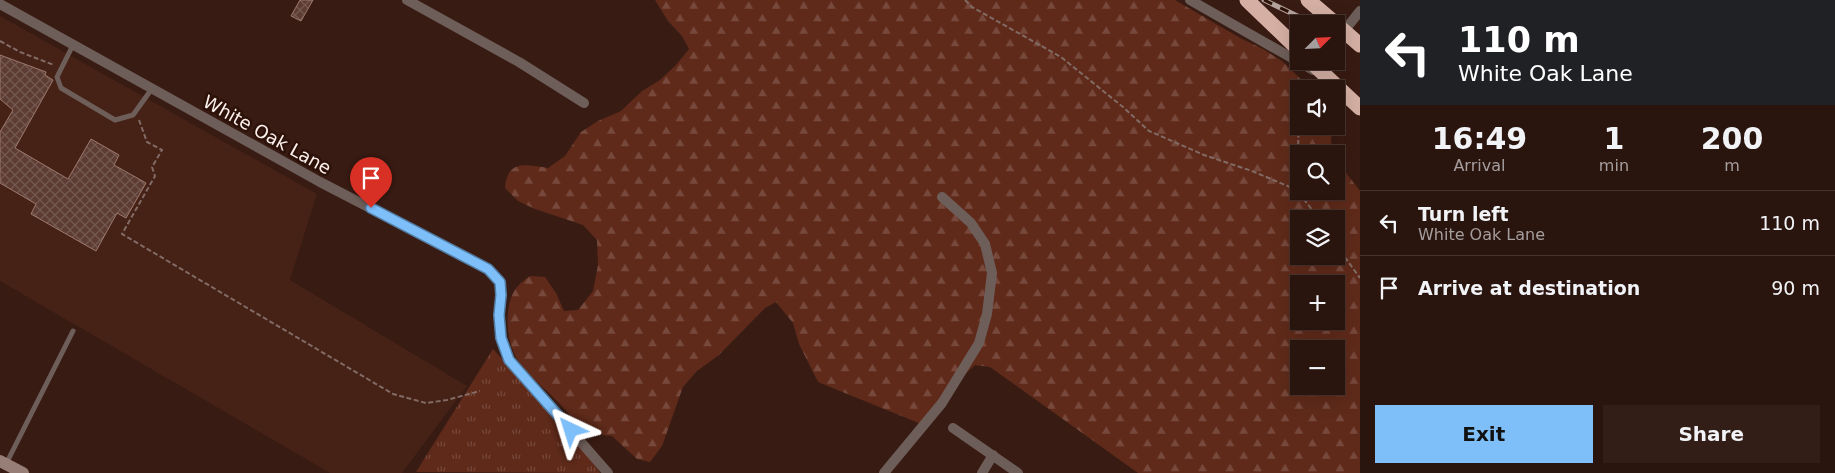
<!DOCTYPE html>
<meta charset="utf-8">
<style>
body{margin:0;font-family:"DejaVu Sans",sans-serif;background:#321d17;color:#f1f3f6;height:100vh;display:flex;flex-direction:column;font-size:19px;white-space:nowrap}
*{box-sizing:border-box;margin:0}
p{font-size:16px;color:#a59e9e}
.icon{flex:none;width:28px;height:28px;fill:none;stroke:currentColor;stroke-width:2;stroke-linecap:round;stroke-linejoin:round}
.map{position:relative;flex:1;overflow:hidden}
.panel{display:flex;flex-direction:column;background:#2a140e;width:475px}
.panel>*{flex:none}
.hud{background:#202124;color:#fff;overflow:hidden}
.needle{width:32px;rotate:66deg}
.buttons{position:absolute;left:1290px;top:15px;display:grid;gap:10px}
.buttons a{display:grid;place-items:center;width:55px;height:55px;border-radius:0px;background:#2a140e;box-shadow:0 5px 20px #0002,0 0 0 1px #46332e;font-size:25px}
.pin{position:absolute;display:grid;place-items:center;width:42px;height:42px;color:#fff;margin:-51px -21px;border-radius:50% 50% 50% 0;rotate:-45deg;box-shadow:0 0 5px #0007}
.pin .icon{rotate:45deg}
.me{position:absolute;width:55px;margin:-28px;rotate:319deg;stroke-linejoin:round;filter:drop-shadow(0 0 4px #0008)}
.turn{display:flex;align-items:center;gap:18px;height:105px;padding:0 15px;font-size:22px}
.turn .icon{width:65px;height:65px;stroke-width:2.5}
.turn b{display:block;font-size:35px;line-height:42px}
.eta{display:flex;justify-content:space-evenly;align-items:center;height:85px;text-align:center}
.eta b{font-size:30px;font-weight:600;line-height:35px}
.button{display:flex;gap:10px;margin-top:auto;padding:10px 15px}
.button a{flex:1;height:58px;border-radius:0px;background:#7ebef9;color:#111;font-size:20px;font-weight:600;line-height:58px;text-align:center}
.button a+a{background:#321d17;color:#f1f3f6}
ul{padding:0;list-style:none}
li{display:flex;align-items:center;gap:15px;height:65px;padding:0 15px;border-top:1px solid #46332e}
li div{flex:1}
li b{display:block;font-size:19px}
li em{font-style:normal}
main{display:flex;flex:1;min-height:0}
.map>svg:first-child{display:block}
.built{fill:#452116}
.grass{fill:url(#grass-tufts)}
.forest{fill:url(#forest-firs);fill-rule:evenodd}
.building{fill:url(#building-cross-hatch);stroke:#9d796e}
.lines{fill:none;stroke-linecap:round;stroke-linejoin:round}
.path{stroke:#826b65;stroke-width:2;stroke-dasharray:5 2.5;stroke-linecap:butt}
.lane{stroke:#6e5e59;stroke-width:5}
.street{stroke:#6e5e59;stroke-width:10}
.secondary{stroke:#977f77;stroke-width:12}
.highway{stroke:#d5afa3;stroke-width:15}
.rail-casing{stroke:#b4a29d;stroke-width:5}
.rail{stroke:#2d1209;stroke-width:3;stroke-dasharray:9;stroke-linecap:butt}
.highway-bridge{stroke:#d5afa3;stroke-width:15}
.route-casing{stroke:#527ca2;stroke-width:12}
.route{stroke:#7ebef9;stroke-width:9}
.labels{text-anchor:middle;stroke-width:5;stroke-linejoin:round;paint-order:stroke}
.street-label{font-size:18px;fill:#fdf1ed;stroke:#2d1209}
</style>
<main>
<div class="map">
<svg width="1360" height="473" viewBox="0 0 1360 473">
<defs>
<pattern id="grass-tufts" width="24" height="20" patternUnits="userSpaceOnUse" patternTransform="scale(1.25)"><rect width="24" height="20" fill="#5f2a1a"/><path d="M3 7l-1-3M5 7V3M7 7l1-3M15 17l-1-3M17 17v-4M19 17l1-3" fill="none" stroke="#77493c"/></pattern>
<pattern id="forest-firs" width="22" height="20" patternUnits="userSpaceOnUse" patternTransform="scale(1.25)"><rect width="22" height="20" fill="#5f2a1a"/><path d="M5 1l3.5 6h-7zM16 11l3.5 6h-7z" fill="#77493c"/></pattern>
<pattern id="building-cross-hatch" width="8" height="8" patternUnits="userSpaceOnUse" patternTransform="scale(1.25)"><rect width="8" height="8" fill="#5c3c33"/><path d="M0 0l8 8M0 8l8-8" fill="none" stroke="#745951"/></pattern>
</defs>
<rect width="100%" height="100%" fill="#381b13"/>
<path class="built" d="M 0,16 L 317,194 L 290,280 L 467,386 L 402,473 L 330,473 L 0,281 Z"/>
<path class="grass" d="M 493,349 L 589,455 L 600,473 L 416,472 Z"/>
<path class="forest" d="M 655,0 L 1175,0 L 1240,38 L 1263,49 L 1282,61 L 1311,89 L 1299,89 L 1299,126 L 1332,126 L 1331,142 L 1336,154 L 1299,154 L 1299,191 L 1336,191 L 1336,155 L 1340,165 L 1360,191 L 1360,473 L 1138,473 L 990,367 L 975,365 L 960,379 L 926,426 L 818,382 L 799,344 L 793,323 L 776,302 L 765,308 L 719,355 L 697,371 L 683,387 L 662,446 L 650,462 L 637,459 L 612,436 C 583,435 573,417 554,398 C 543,387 527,374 519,362 C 506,344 502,304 518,286 C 521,282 526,279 530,276 L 545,277 L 556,293 L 564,311 L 578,310 L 593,291 L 598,265 L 597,240 L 583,225 L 535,209 L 518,201 L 505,188 C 507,159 527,165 548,168 L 565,156 L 581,132 L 598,121 L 621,111 L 642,91 L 660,80 L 676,65 L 689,49 L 682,36 L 668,21 ZM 1299,219 L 1336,219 L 1336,256 L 1299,256 ZM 1299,284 L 1336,284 L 1336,321 L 1299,321 ZM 1299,349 L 1336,349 L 1336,386 L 1299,386 Z"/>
<path class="building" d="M 300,0 L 313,0 L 301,21 L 291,16 Z
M 0,55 L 46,72 L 45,75 L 53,80 L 15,148 L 68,179 L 91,139 L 119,155 L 114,165 L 146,183 L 126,218 L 117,213 L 96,251 L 31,214 L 36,204 L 0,183 L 0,132 L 13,110 L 0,99 Z"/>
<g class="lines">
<path class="path" d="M 965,0 L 972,7 L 1061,57 L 1123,107 L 1149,131 L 1204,155 L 1252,171 L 1297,190 L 1319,219
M 0,41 L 20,52 L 54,65
M 1306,89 L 1309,79
M 139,120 L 147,142 L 162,150 L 152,167 L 155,176 L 122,234 L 393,394 L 426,403 L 447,400 L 480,391
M 1297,190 L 1299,113
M 1336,245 L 1360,278"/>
<path class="lane" d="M 73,45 L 57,77 L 61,88 L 115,120 L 133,115 L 151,90
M 6,464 L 73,331"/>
<path class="street" d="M 407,0 L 519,62 L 584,103
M 1190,0 L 1313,70 L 1314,68
M 0,4 L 320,182 L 488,269 L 500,282 L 501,295 L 499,315 L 501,338 L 509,360 L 608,473
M 1336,41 L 1360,11
M 953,428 L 1018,473
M 884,473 L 942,403 L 979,343 L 987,314 L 992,273 L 985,244 L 971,223 L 942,197
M 982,473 L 993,455"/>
<path class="secondary" d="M 0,461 L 23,473"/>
<path class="highway" d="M 1247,0 L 1299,50
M 1308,0 L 1336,24"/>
<defs>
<path id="rail" d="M 1264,0 L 1314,24
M 1336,35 L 1360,46"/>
</defs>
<use href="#rail" class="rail-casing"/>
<use href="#rail" class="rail"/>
<path class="highway-bridge" d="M 1336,24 L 1360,45
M 1310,61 L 1360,108"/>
</g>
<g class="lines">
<defs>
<path id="route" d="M 371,208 L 488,269 L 500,282 L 501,295 L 499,315 L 501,338 L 509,360 L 571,430"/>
</defs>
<use href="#route" class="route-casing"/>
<use href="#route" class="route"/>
</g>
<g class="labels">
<g class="street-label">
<text transform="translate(267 135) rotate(29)" y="6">White Oak Lane</text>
</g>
</g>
</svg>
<div class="buttons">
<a><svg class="needle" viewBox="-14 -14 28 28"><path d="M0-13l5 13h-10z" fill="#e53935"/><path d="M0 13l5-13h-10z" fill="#a59e9e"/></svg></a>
<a><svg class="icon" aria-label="sound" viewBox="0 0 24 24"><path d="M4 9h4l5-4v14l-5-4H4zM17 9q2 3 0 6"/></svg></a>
<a><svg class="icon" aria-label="search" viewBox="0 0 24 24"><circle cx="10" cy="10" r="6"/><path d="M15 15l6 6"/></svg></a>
<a><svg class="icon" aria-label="layers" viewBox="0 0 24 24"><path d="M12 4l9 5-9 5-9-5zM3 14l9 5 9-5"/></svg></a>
<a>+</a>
<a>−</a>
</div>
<div class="pin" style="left:371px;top:208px;background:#d93025"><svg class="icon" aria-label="arrive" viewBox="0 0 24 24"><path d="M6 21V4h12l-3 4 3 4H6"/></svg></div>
<svg class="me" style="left:571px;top:430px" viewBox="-20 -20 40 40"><path d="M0-17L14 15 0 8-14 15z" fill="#7ebef9" stroke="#fff" stroke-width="4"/></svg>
</div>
<section class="panel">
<div class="hud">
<div class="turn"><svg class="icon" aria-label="left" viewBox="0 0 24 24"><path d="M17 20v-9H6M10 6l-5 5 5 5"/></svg><div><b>110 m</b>White Oak Lane</div></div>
</div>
<div class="eta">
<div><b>16:49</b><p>Arrival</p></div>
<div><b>1</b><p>min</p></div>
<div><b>200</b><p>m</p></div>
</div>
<ul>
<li><svg class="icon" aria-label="left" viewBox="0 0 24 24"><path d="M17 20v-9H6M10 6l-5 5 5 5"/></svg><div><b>Turn left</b><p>White Oak Lane</p></div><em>110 m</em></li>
<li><svg class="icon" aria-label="arrive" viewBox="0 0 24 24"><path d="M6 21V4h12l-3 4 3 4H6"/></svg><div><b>Arrive at destination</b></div><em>90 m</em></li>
</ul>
<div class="button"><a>Exit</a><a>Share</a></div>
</section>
</main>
